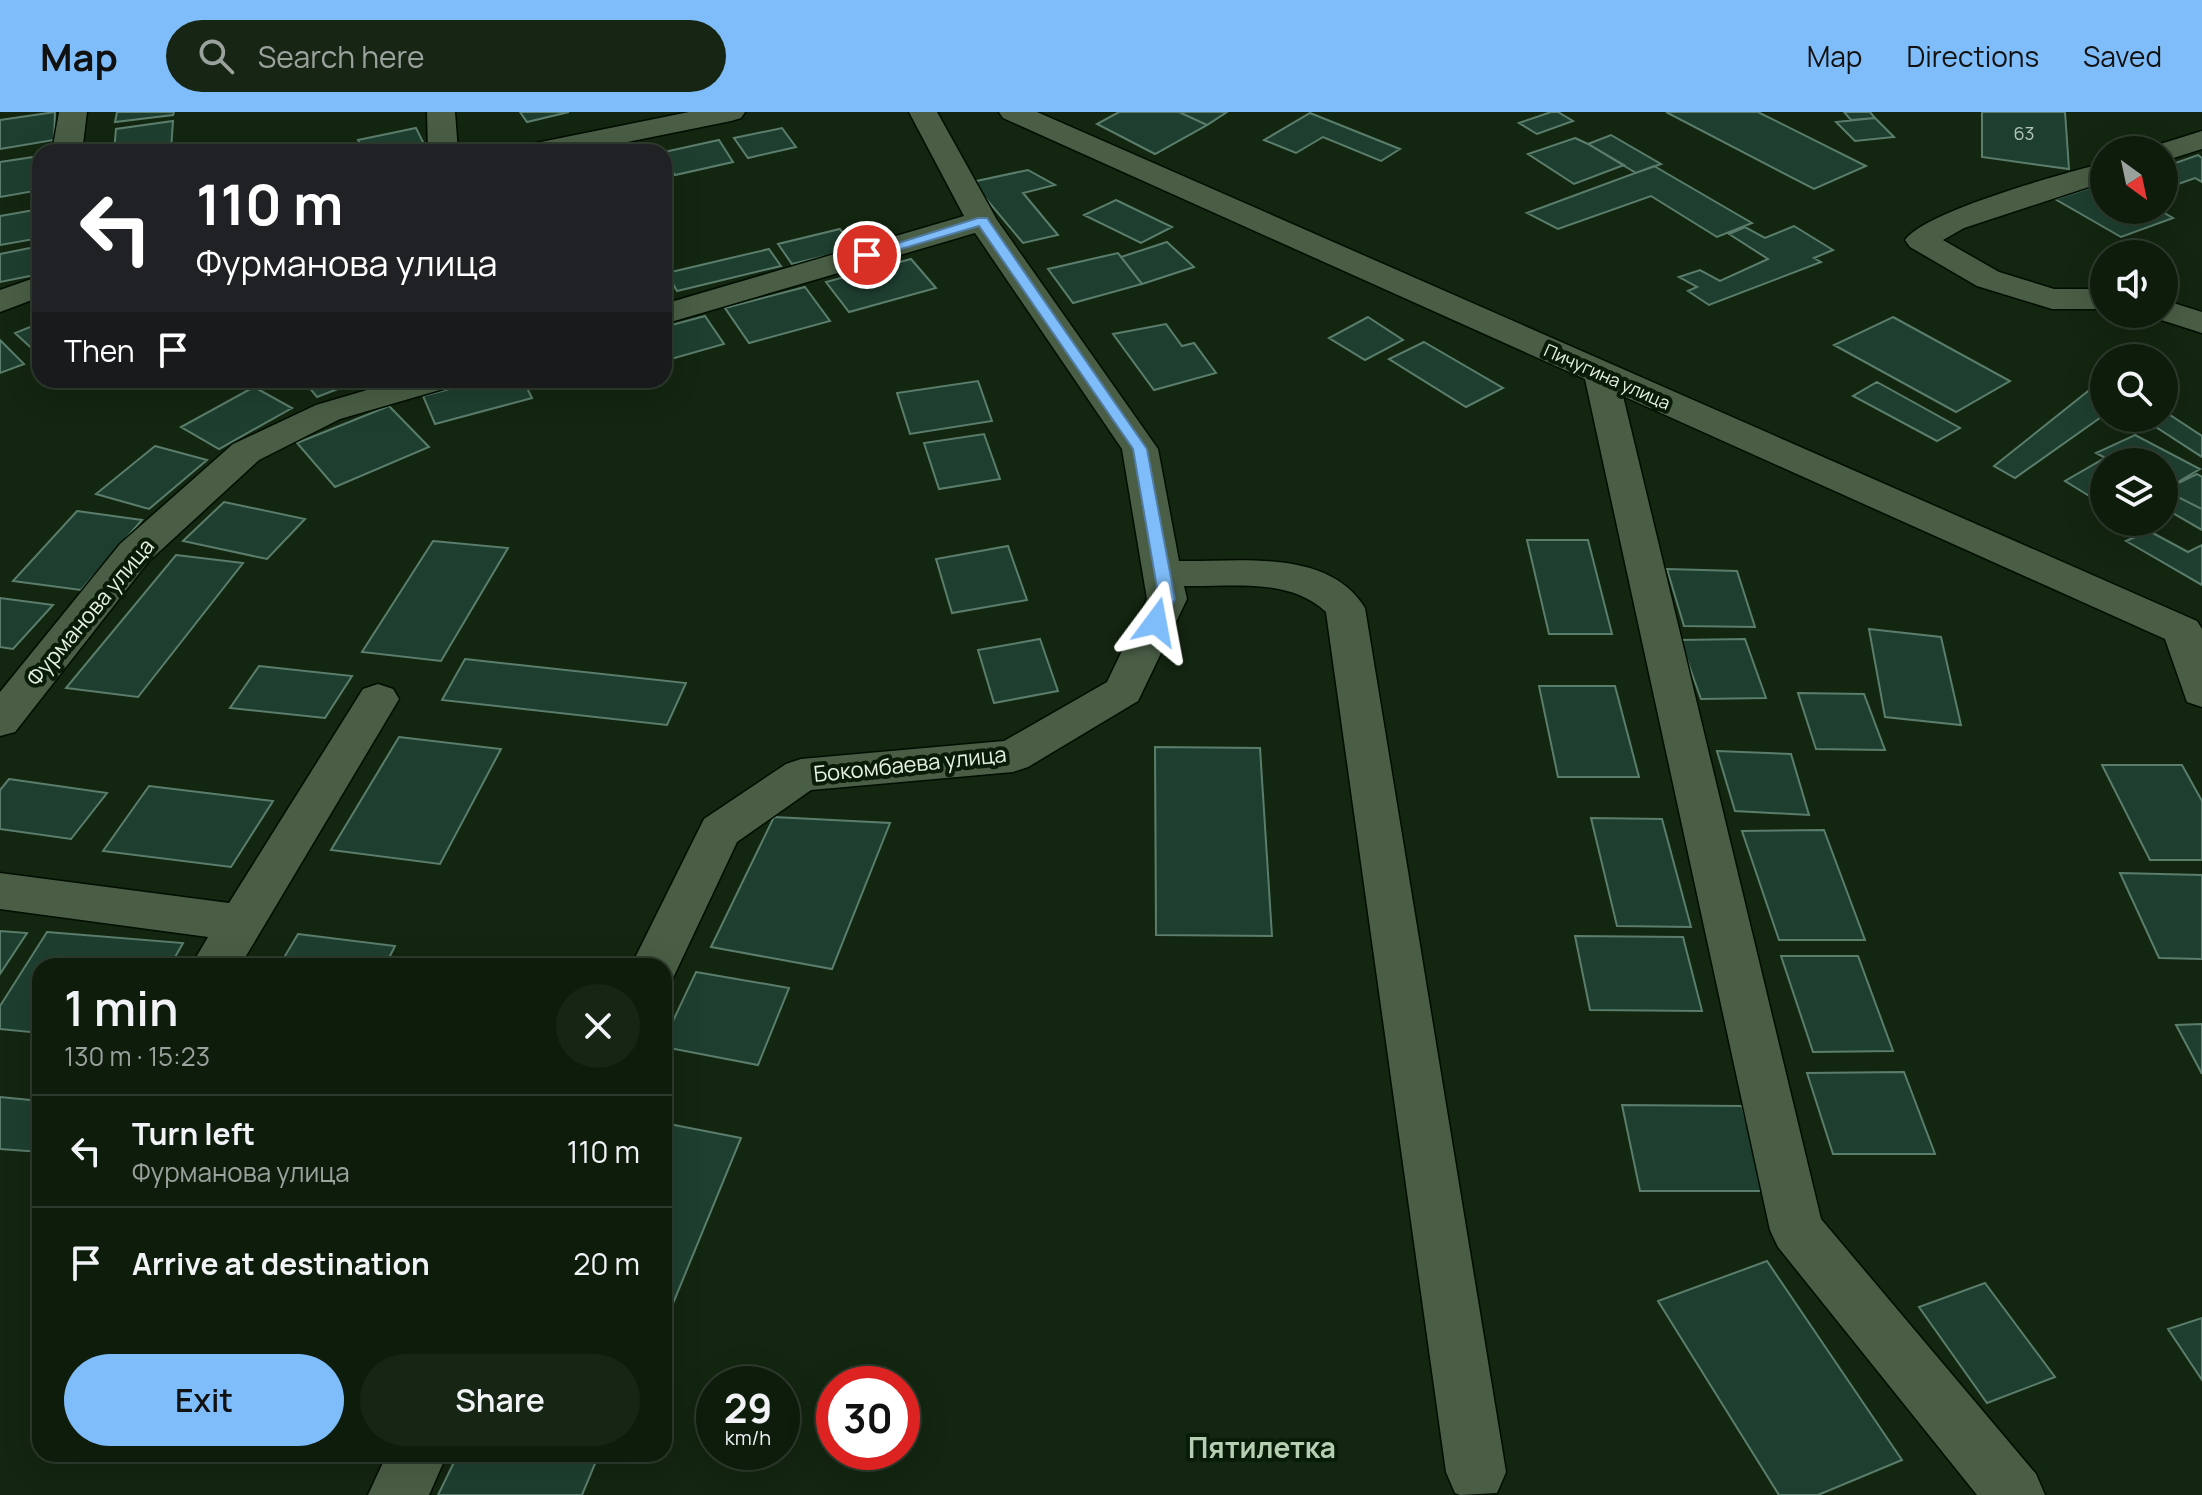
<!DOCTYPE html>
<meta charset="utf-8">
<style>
body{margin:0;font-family:Manrope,sans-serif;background:#172515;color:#f1f3f6;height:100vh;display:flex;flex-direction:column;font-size:30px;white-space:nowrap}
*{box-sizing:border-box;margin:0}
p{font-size:26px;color:#9ba19d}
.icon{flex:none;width:44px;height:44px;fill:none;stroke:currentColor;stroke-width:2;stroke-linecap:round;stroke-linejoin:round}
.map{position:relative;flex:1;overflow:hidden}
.sheet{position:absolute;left:32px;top:846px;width:640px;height:504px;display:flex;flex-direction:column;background:#0e1c0c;border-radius:24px;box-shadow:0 8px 32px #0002,0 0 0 2px #2e3a2d}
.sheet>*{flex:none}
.banner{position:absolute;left:32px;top:32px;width:640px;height:244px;border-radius:24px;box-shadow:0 8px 32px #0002,0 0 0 2px #2e3a2d;background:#202124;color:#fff;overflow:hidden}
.needle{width:52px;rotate:147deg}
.tools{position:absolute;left:2090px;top:24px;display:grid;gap:16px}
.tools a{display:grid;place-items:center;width:88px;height:88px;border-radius:50%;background:#0e1c0c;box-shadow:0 8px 32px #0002,0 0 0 2px #2e3a2d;font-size:40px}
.speed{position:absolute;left:696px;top:1254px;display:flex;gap:16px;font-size:40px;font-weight:700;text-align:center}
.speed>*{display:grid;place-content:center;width:104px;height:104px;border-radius:50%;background:#0e1c0c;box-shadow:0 8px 32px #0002,0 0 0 2px #2e3a2d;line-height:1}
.speed small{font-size:20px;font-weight:400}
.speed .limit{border:12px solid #d22;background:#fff;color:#111}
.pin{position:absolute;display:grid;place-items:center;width:68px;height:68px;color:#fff;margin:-34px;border:4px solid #fff;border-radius:50%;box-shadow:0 2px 8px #0007}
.me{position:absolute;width:88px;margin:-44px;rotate:13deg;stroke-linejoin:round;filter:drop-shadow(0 0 6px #0008)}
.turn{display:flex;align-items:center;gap:28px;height:168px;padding:0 32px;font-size:36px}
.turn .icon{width:104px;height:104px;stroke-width:2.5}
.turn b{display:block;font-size:56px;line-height:68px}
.then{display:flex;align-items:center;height:76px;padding:0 32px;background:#0003;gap:16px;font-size:30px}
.round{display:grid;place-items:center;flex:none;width:84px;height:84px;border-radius:42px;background:#172515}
.head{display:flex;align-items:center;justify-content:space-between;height:136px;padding:0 32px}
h1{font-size:48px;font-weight:600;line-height:60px}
.action{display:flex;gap:16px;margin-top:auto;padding:16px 32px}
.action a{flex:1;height:92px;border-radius:48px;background:#7ebdf9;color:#111;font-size:32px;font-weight:600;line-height:92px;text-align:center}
.action a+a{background:#172515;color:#f1f3f6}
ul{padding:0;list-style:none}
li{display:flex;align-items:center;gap:24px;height:112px;padding:0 32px;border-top:2px solid #2e3a2d}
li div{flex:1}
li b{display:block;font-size:30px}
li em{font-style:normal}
header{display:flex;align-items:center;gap:48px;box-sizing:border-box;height:112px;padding:0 40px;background:#7ebdf9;color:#111}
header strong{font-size:38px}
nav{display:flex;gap:44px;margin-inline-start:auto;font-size:28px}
.search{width:560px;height:72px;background:#172515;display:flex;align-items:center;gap:20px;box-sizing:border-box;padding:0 28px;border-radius:44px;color:#9ba19d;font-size:30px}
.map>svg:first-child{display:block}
.building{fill:#1e3f30;stroke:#5b7d6c;stroke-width:2}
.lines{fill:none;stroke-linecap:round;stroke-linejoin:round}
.minor-casing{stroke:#010e00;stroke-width:3}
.minor{fill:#495e45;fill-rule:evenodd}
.route{fill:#7ebdf9;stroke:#527ba2;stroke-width:2}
.labels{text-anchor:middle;stroke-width:8;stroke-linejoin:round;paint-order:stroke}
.number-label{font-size:18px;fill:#b3c5b6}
.far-street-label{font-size:18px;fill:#e5f2e3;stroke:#091c07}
.street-label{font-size:22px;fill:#e5f2e3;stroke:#091c07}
.near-neighbourhood-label{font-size:28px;font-weight:bold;fill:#b6cfb2;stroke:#091c07}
</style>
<header>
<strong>Map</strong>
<div class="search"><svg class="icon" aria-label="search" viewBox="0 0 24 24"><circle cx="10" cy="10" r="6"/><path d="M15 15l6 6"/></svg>Search here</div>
<nav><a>Map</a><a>Directions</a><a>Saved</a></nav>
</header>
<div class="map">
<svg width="2202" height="1383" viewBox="0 0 2202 1383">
<rect width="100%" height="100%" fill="#132610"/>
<path class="building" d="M 55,0 L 54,28 L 0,37 L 0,8 Z
M 117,0 L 174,0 L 173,3 L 115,10 Z
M 520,0 L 569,0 L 527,10 Z
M 1119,0 L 1179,0 L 1207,13 L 1155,42 L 1097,12 Z
M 1179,0 L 1227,0 L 1207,13 Z
M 1551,0 L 1558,0 L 1573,9 L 1537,22 L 1519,11 Z
M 1666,0 L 1758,0 L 1866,54 L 1814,77 Z
M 1844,0 L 1870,0 L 1875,6 L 1851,8 Z
M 1982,0 L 2065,0 L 2069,57 L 1982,45 Z
M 1310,1 L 1400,37 L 1381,49 L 1323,25 L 1296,41 L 1264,28 Z
M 1875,6 L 1894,25 L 1855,29 L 1836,10 Z
M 173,9 L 171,38 L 114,40 L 116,17 Z
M 416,16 L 426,36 L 410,40 L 364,40 L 358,28 Z
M 782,16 L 796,35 L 748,46 L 734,26 Z
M 1611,23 L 1661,52 L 1636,61 L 1588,32 Z
M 1575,26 L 1588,32 L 1624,53 L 1574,72 L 1528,42 Z
M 719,28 L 733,50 L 675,63 L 664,46 L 664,40 Z
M 2198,43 L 2202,46 L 2202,70 L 2195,66 L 2164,77 L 2164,55 Z
M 40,44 L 40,78 L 0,85 L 0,50 Z
M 1654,54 L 1752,111 L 1717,125 L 1651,84 L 1558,117 L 1527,101 Z
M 1028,58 L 1055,73 L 1023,81 L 1058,123 L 1023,131 L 972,70 Z
M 2104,71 L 2104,98 L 2159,98 L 2173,106 L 2121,125 L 2055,87 Z
M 1116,88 L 1172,115 L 1141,131 L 1084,103 Z
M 40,97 L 40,126 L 0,133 L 0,104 Z
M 1794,114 L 1833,138 L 1814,146 L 1821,150 L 1709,193 L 1688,179 L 1697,175 L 1679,165 L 1700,158 L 1720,169 L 1768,147 L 1729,122 L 1745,115 L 1765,126 Z
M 840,117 L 855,137 L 792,152 L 778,132 Z
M 1167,130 L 1194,155 L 1142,172 L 1121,145 Z
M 35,135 L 35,163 L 0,170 L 0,142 Z
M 769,137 L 781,154 L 677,179 L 667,161 Z
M 1118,141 L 1142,172 L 1073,191 L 1048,157 Z
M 911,147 L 936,176 L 849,200 L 826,170 Z
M 805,175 L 830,209 L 749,231 L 725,196 Z
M 705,204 L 724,232 L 664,249 L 664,215 Z
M 1368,205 L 1403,228 L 1365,248 L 1329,226 Z
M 1893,205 L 2010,269 L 1956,300 L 1834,233 Z
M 40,211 L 40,243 L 39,243 L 15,221 Z
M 1166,212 L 1182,234 L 1194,231 L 1216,261 L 1154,278 L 1113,222 Z
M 0,228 L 24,252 L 0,261 Z
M 1424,230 L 1503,276 L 1466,295 L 1389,247 Z
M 303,268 L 361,268 L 317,285 Z
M 483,268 L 523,268 L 532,286 L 435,312 L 423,284 Z
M 978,269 L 992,309 L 910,322 L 897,281 Z
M 1877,270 L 1960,316 L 1937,329 L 1853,284 Z
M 254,275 L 292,296 L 219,337 L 181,315 Z
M 2092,276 L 2104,282 L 2104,303 L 2015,366 L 1994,354 Z
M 389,294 L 429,335 L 335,375 L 297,331 Z
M 2164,299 L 2202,324 L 2202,345 L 2142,306 L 2164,306 Z
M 984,322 L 1000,367 L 939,377 L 924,331 Z
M 2135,323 L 2200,357 L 2164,378 L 2164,350 L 2113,350 L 2096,341 Z
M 155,334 L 207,348 L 149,397 L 96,382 Z
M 2105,346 L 2113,350 L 2104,350 L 2104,393 L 2065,369 Z
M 2197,362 L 2202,365 L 2202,397 L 2164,378 Z
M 2164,378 L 2202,397 L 2202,418 L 2164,396 Z
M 224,390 L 305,407 L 267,447 L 183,429 Z
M 77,399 L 142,408 L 81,478 L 13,469 Z
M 2149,419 L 2188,440 L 2202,433 L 2202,473 L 2126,429 Z
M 1527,428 L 1588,428 L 1612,522 L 1549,522 Z
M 433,429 L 508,436 L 441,549 L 362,540 Z
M 1008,434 L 1027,488 L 952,501 L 936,447 Z
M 176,443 L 243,451 L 138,585 L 66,576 Z
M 1667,457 L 1737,459 L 1755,515 L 1684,514 Z
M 0,486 L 53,493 L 13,537 L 0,535 Z
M 1869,517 L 1941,525 L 1961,613 L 1885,605 Z
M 1040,527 L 1058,579 L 994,591 L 978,538 Z
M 1745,527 L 1766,586 L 1701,587 L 1680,528 Z
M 465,547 L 686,571 L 667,613 L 442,588 Z
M 259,554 L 352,564 L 325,606 L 230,596 Z
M 1539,574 L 1615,574 L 1639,665 L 1558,665 Z
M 1798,581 L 1864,582 L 1885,638 L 1816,637 Z
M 399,625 L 501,637 L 440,752 L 331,738 Z
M 1155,635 L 1260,636 L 1272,824 L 1156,823 Z
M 1717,639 L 1791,642 L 1809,703 L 1735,699 Z
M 2102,653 L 2182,653 L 2202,689 L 2202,748 L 2150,748 Z
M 9,667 L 107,681 L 71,727 L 0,717 L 0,678 Z
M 149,674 L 273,689 L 231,755 L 103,739 Z
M 774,705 L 890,711 L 832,857 L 711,835 Z
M 1591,706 L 1662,707 L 1691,815 L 1617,814 Z
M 1824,718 L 1865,828 L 1779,828 L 1742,719 Z
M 2120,761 L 2202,763 L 2202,847 L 2159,846 Z
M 0,819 L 27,821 L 0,862 Z
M 47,820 L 183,831 L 170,854 L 40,854 L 40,921 L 0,917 L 0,894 Z
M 298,822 L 395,834 L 385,854 L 279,854 Z
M 1575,824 L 1683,825 L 1702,899 L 1590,898 Z
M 1781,844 L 1858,844 L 1893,939 L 1813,940 Z
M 696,860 L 789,876 L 758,953 L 664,935 L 664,928 Z
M 2202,912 L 2202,962 L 2176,913 Z
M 1904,960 L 1935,1042 L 1833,1042 L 1807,961 Z
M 0,985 L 40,989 L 40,1040 L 0,1037 Z
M 1622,993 L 1742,994 L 1765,1079 L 1640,1079 Z
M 664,1011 L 741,1026 L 665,1211 L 664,1211 Z
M 1767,1149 L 1902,1348 L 1818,1383 L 1779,1383 L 1658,1189 Z
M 1985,1171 L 2055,1265 L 1987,1291 L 1919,1195 Z
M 2202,1206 L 2202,1268 L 2168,1217 Z
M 458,1342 L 599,1342 L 582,1383 L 438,1383 Z"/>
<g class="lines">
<defs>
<path id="minor" d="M 59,0 L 87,0 L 82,40 L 52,40 Z
M 427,0 L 455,0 L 458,40 L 428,40 Z
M 689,0 L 745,0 L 741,6 L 731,9 L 578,40 L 521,40 L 526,34 L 536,31 Z
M 909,0 L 937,0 L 997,108 L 1158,337 L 1179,449 C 1240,450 1328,436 1365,496 L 1506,1360 L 1497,1381 L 1460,1383 L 1455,1381 L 1446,1360 L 1326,500 C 1289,465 1232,475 1184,474 L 1187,487 L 1138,589 L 1028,655 L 1013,660 L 811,678 L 737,730 L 672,868 L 664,870 L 664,854 L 631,854 L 704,707 L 786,652 L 801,647 L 1004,629 L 1107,570 L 1147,487 L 1122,337 L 975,121 L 664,212 L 664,192 L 964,104 Z
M 999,0 L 1037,0 L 2197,509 L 2202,517 L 2202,595 L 2187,590 L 2165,527 L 1623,284 L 1821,1107 L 2036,1362 L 2045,1383 L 1977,1383 L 1778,1135 L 1770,1118 L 1585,267 L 1003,6 Z
M 2202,19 L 2202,37 L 2164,49 L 2164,38 L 2151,38 L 2154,34 Z
M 2104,51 L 2104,70 L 1964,116 L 1943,128 L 1999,160 L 2054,177 L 2104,177 L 2104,197 L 2052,197 L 1977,174 L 1910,135 L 1905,128 C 1925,99 2065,61 2104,51 Z
M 40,164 L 40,185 L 0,200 L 0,178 Z
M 2164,188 L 2202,200 L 2202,221 L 2152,205 L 2150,202 L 2164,202 Z
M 401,268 L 455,268 L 450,275 L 340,307 L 259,348 L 148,450 L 15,620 L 0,624 L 0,580 L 120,432 L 233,332 L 316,293 Z
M 378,572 L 393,577 L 399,587 L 240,854 L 191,854 L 208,825 L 0,797 L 0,761 L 229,791 L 363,577 Z
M 387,1342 L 447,1342 L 429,1383 L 368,1383 Z"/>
</defs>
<use href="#minor" class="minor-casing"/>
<use href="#minor" class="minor"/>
</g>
<path class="route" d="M 978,106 L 987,106 L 1147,337 L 1175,487 L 1162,514 L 1156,515 L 1148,510 L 1159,487 L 1133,337 L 979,114 L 867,147 L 860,143 Z"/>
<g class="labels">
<g class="number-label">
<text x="2024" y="28">63</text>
</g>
<g class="far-street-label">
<text transform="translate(1607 265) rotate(24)" y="6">Пичугина улица</text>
</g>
<g class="street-label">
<text transform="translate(90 500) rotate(-50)" y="8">Фурманова улица</text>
<text transform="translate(910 652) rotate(-6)" y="8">Бокомбаева улица</text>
</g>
<g class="near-neighbourhood-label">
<text x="1262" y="1346">Пятилетка</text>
</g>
</g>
</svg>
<div class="tools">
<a><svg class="needle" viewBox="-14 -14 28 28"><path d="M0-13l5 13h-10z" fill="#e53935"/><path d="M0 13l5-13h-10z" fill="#9ba19d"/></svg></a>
<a><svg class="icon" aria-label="sound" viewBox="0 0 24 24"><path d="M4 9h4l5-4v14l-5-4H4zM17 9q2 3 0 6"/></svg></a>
<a><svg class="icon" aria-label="search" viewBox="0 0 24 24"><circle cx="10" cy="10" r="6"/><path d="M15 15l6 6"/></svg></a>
<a><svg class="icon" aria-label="layers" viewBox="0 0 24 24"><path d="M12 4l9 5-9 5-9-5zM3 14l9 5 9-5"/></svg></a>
</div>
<div class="speed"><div>29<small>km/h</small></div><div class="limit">30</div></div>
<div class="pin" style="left:867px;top:143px;background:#d93025"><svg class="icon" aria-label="arrive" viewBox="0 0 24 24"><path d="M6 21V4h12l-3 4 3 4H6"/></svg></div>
<svg class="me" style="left:1156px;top:510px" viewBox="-20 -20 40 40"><path d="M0-17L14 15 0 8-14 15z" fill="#7ebdf9" stroke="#fff" stroke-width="4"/></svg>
<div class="banner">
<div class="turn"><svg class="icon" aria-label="left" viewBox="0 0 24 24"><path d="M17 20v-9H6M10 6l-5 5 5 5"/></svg><div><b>110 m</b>Фурманова улица</div></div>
<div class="then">Then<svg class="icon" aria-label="arrive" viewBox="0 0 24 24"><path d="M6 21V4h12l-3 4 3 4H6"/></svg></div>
</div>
<section class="sheet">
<div class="head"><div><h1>1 min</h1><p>130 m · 15:23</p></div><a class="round"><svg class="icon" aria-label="close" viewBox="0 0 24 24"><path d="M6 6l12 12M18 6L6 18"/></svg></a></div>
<ul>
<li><svg class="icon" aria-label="left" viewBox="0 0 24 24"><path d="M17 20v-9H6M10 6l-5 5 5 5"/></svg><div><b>Turn left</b><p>Фурманова улица</p></div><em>110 m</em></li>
<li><svg class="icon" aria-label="arrive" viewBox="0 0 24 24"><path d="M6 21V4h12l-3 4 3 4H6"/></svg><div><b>Arrive at destination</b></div><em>20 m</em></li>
</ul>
<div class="action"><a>Exit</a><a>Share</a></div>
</section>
</div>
